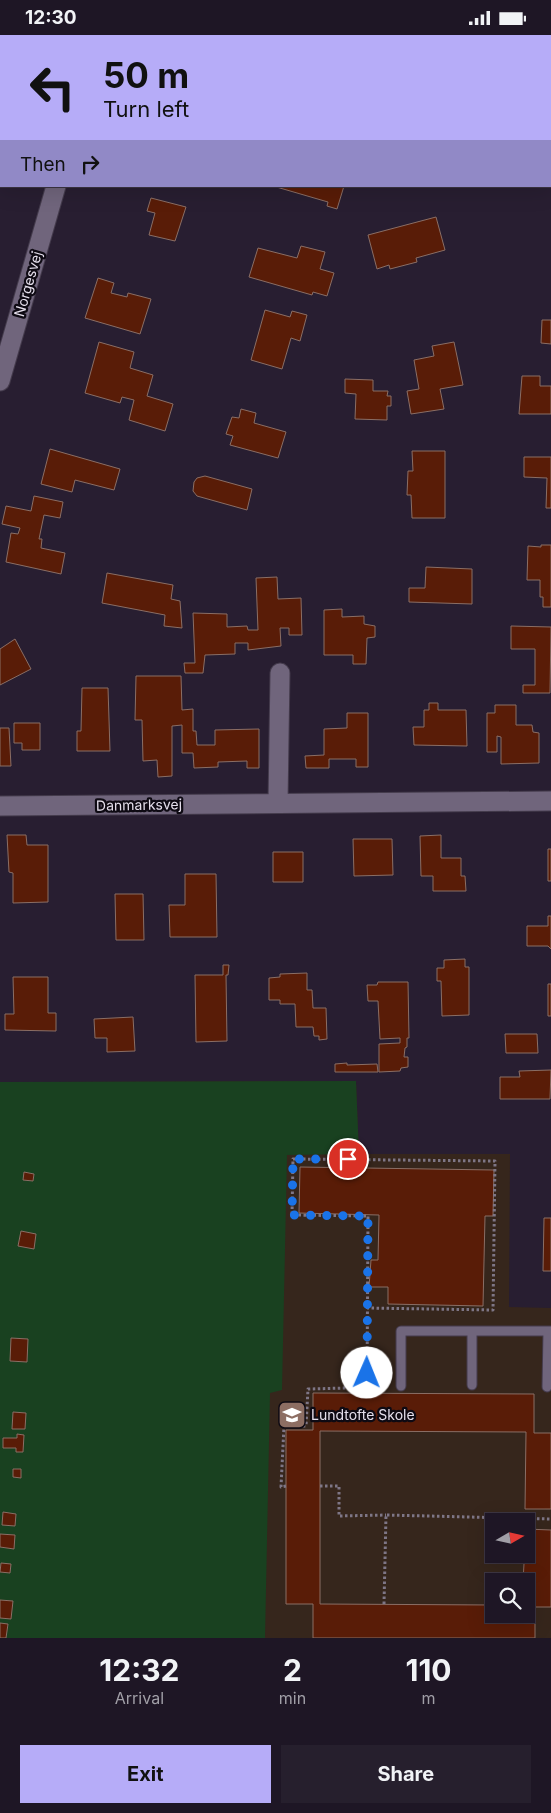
<!DOCTYPE html>
<style>
body{margin:0;font-family:Inter,sans-serif;background:#261f2d;color:#f1f3f6;height:100vh;display:flex;flex-direction:column;font-size:19px;white-space:nowrap}
*{box-sizing:border-box;margin:0}
p{font-size:16px;color:#a19fa7}
.icon{flex:none;width:28px;height:28px;fill:none;stroke:currentColor;stroke-width:2;stroke-linecap:round;stroke-linejoin:round}
.map{position:relative;height:1603px;overflow:hidden}
.sheet{display:flex;flex-direction:column;background:#1e1625;flex:1}
.sheet>*{flex:none}
.banner{position:absolute;left:0px;top:0px;width:551px;height:152px;box-shadow:0 5px 20px #0002,0 0 0 1px #3c3542;background:#b6acf8;color:#111;overflow:hidden}
.needle{width:32px;rotate:81deg}
.tools{position:absolute;left:485px;top:1478px;display:grid;gap:10px}
.tools a{display:grid;place-items:center;width:50px;height:50px;border-radius:0px;background:#1e1625;box-shadow:0 5px 20px #0002,0 0 0 1px #3c3542;font-size:25px}
.pin{position:absolute;display:grid;place-items:center;width:42px;height:42px;color:#fff;margin:-21px;border:2px solid #fff;border-radius:50%;box-shadow:0 1px 5px #0007}
.me{position:absolute;width:55px;margin:-28px;rotate:1deg;stroke-linejoin:round;filter:drop-shadow(0 0 4px #0008)}
.turn{display:flex;align-items:center;gap:18px;height:105px;padding:0 20px;font-size:22px}
.turn .icon{width:65px;height:65px;stroke-width:2.5}
.turn b{display:block;font-size:35px;line-height:42px}
.then{display:flex;align-items:center;height:48px;padding:0 20px;background:#0003;gap:10px;font-size:19px}
.eta{display:flex;justify-content:space-evenly;align-items:center;height:85px;text-align:center}
.eta b{font-size:30px;font-weight:700;line-height:35px}
.button{display:flex;gap:10px;margin-top:auto;padding:10px 20px}
.button a{flex:1;height:58px;border-radius:0px;background:#b6acf8;color:#111;font-size:20px;font-weight:700;line-height:58px;text-align:center}
.button a+a{background:#261f2d;color:#f1f3f6}
.status{display:flex;justify-content:space-between;align-items:center;height:35px;padding:0 25px;background:#1e1625;direction:ltr}
.status svg{height:14px;fill:currentColor}
.map>svg:first-child{display:block}
.education{fill:#36261c;fill-rule:evenodd}
.green{fill:#194120}
.building{fill:#591c07;stroke:#8a6e65}
.lines{fill:none;stroke-linecap:round;stroke-linejoin:round}
.service-casing{stroke:#443b4c;stroke-width:11}
.minor-casing{stroke:#443b4c;stroke-width:21}
.path{stroke:#7e7686;stroke-width:3;stroke-dasharray:2.5 2.5;stroke-linecap:butt}
.service{stroke:#70657c;stroke-width:9}
.minor{stroke:#70657c;stroke-width:19}
.route{stroke:#1a73e8;stroke-width:9;stroke-dasharray:0 16.2}
.labels{text-anchor:middle;stroke-width:4.5;stroke-linejoin:round;paint-order:stroke}
.street-label{font-size:14px;fill:#e6e0ed;stroke:#0e0a13}
.poi-label{font-size:14px;fill:#e6e0ed;stroke:#0e0a13;text-anchor:start}
</style>
<div class="status"><b>12:30</b><svg viewBox="0 0 49 12"><path d="M0 12V9h3v3zM5 12V6h3v6zM10 12V3h3v9zM15 12V0h3v12zM26 1h20v11H26zM47 4h2v5h-2z"/></svg></div>
<div class="map">
<svg width="551" height="1603" viewBox="0 0 551 1603">
<rect width="100%" height="100%" fill="#281e31"/>
<path class="education" d="M 356,1046 L 359,1119 L 510,1119 L 509,1272 L 551,1273 L 551,1603 L 19,1603 L 52,1047 ZM 494,1486 L 526,1486 L 526,1519 L 494,1519 ZM 494,1546 L 526,1546 L 526,1579 L 494,1579 Z"/>
<path class="green" d="M 356,1046 L 359,1119 L 287,1120 L 282,1355 L 270,1358 L 265,1603 L 0,1603 L 0,1047 Z"/>
<path class="building" d="M 201,0 L 238,0 L 239,1 L 199,1 Z
M 454,0 L 480,0 L 495,1 L 454,1 Z
M 0,24 L 1,24 L 1,114 L 0,114 Z
M 273,151 L 344,151 L 337,174 L 327,171 L 328,167 Z
M 151,163 L 186,172 L 175,206 L 149,200 L 155,178 L 147,176 Z
M 436,182 L 445,215 L 416,223 L 417,227 L 390,234 L 389,230 L 377,234 L 368,200 Z
M 301,211 L 325,217 L 320,234 L 334,238 L 327,261 L 313,257 L 312,260 L 249,242 L 258,213 L 297,223 Z
M 98,243 L 114,248 L 111,258 L 127,262 L 128,258 L 151,264 L 140,299 L 85,283 Z
M 265,275 L 290,282 L 292,276 L 307,280 L 300,306 L 291,303 L 282,334 L 251,325 Z
M 542,285 L 551,285 L 551,309 L 541,308 Z
M 99,307 L 134,317 L 130,333 L 153,340 L 147,361 L 173,369 L 165,396 L 129,385 L 134,365 L 122,362 L 120,368 L 85,358 Z
M 454,307 L 463,350 L 440,354 L 444,374 L 411,379 L 407,356 L 419,354 L 414,325 L 434,321 L 432,311 Z
M 522,341 L 540,341 L 540,351 L 551,351 L 551,379 L 519,379 Z
M 345,344 L 373,345 L 373,356 L 388,356 L 387,361 L 391,361 L 391,371 L 387,371 L 387,385 L 355,384 L 356,359 L 345,358 Z
M 241,374 L 256,378 L 254,388 L 286,397 L 278,423 L 230,410 L 233,401 L 226,399 L 232,382 L 239,383 Z
M 50,414 L 120,434 L 114,455 L 75,445 L 72,457 L 41,449 Z
M 412,416 L 445,416 L 445,483 L 412,483 L 411,460 L 407,460 L 408,436 L 413,436 Z
M 524,422 L 551,422 L 551,473 L 546,473 L 547,443 L 524,442 Z
M 205,441 L 252,454 L 247,475 L 197,461 L 193,456 L 194,447 L 197,443 Z
M 34,461 L 63,467 L 60,483 L 44,480 L 39,504 L 42,504 L 41,513 L 65,518 L 61,539 L 6,527 L 11,498 L 18,499 L 20,493 L 2,489 L 6,471 L 31,476 Z
M 541,510 L 551,510 L 551,572 L 543,572 L 543,562 L 540,562 L 540,545 L 527,545 L 528,511 L 541,512 Z
M 426,532 L 472,534 L 472,569 L 409,567 L 409,553 L 425,553 Z
M 107,538 L 173,550 L 171,564 L 180,566 L 182,593 L 164,591 L 165,580 L 102,568 Z
M 277,542 L 278,564 L 301,563 L 302,600 L 289,600 L 289,593 L 280,593 L 281,611 L 248,615 L 248,608 L 235,608 L 235,619 L 205,620 L 203,638 L 185,638 L 184,628 L 195,628 L 193,578 L 227,579 L 227,592 L 247,591 L 248,595 L 258,595 L 256,543 Z
M 342,574 L 342,582 L 364,581 L 364,589 L 375,591 L 375,602 L 367,603 L 366,629 L 353,629 L 353,620 L 324,620 L 324,575 Z
M 511,591 L 551,592 L 550,658 L 523,658 L 523,650 L 535,650 L 535,614 L 511,614 Z
M 15,604 L 31,634 L 0,650 L 0,614 Z
M 136,641 L 181,641 L 182,675 L 193,674 L 193,696 L 196,696 L 197,710 L 215,710 L 215,695 L 259,694 L 259,733 L 247,733 L 247,726 L 218,727 L 218,732 L 194,733 L 193,718 L 182,718 L 182,690 L 172,691 L 172,741 L 158,742 L 157,725 L 143,726 L 142,685 L 135,685 Z
M 82,653 L 108,653 L 110,716 L 77,716 L 77,696 L 81,696 Z
M 429,668 L 438,668 L 438,675 L 466,675 L 467,711 L 414,710 L 413,692 L 424,692 L 424,675 L 429,675 Z
M 495,670 L 516,670 L 516,690 L 532,690 L 533,697 L 539,698 L 539,728 L 501,729 L 501,702 L 497,701 L 497,717 L 487,717 L 487,678 L 495,678 Z
M 347,678 L 368,678 L 368,732 L 356,732 L 356,724 L 329,724 L 329,733 L 306,733 L 305,721 L 324,720 L 324,694 L 347,693 Z
M 14,688 L 40,688 L 40,715 L 22,715 L 22,708 L 14,708 Z
M 0,693 L 9,693 L 11,731 L 0,731 Z
M 7,800 L 26,800 L 27,810 L 48,810 L 48,867 L 13,868 L 13,838 L 9,837 Z
M 441,800 L 441,823 L 461,823 L 461,841 L 465,841 L 466,856 L 433,856 L 433,841 L 421,841 L 420,801 Z
M 353,804 L 392,804 L 393,840 L 354,841 Z
M 548,814 L 551,814 L 551,846 L 548,846 Z
M 273,817 L 303,817 L 303,847 L 273,847 Z
M 185,839 L 216,839 L 217,902 L 170,902 L 169,870 L 185,870 Z
M 115,859 L 143,859 L 144,905 L 116,905 Z
M 548,881 L 551,881 L 551,914 L 548,911 L 527,911 L 527,891 L 548,891 Z
M 465,924 L 465,932 L 469,932 L 469,980 L 442,981 L 441,946 L 437,946 L 437,933 L 444,933 L 444,925 Z
M 223,930 L 229,930 L 228,940 L 226,940 L 227,1006 L 196,1007 L 195,940 L 223,940 Z
M 307,938 L 307,955 L 312,955 L 313,973 L 326,973 L 327,1004 L 319,1005 L 319,1001 L 314,1001 L 313,992 L 296,992 L 295,969 L 280,969 L 280,965 L 269,965 L 269,943 L 280,942 L 280,939 Z
M 13,942 L 48,942 L 48,978 L 56,978 L 56,996 L 5,995 L 5,979 L 14,979 Z
M 378,947 L 408,947 L 409,1003 L 407,1003 L 407,1012 L 405,1013 L 404,1022 L 408,1022 L 408,1032 L 401,1033 L 400,1036 L 379,1037 L 379,1009 L 400,1008 L 400,1003 L 380,1004 L 378,966 L 368,966 L 367,950 L 377,950 Z
M 548,949 L 551,949 L 551,981 L 548,981 Z
M 133,982 L 135,1016 L 107,1017 L 107,1003 L 95,1003 L 94,984 Z
M 505,999 L 537,999 L 538,1018 L 506,1018 Z
M 347,1028 L 347,1030 L 377,1029 L 378,1037 L 335,1037 L 335,1029 Z
M 551,1035 L 550,1064 L 500,1064 L 500,1042 L 520,1042 L 519,1036 Z
M 300,1132 L 494,1135 L 493,1181 L 485,1181 L 483,1271 L 388,1269 L 388,1252 L 369,1252 L 371,1225 L 378,1225 L 379,1180 L 299,1178 Z
M 24,1137 L 34,1139 L 33,1146 L 23,1145 Z
M 544,1183 L 551,1183 L 551,1236 L 543,1236 Z
M 21,1196 L 36,1199 L 34,1214 L 18,1211 Z
M 11,1303 L 28,1304 L 27,1327 L 10,1326 Z
M 313,1358 L 534,1359 L 534,1398 L 551,1398 L 551,1474 L 525,1474 L 526,1397 L 320,1396 L 320,1569 L 494,1570 L 494,1579 L 526,1579 L 526,1546 L 523,1546 L 526,1494 L 551,1495 L 551,1572 L 535,1572 L 535,1603 L 313,1603 L 313,1569 L 286,1569 L 286,1395 L 313,1395 Z
M 13,1377 L 26,1378 L 25,1394 L 12,1394 Z
M 17,1399 L 24,1400 L 23,1417 L 16,1417 L 16,1413 L 3,1413 L 3,1403 L 17,1403 Z
M 13,1434 L 21,1434 L 21,1443 L 13,1442 Z
M 3,1477 L 16,1479 L 15,1491 L 2,1490 Z
M 0,1499 L 15,1500 L 14,1514 L 0,1512 Z
M 1,1528 L 11,1529 L 10,1538 L 0,1537 Z
M 0,1565 L 13,1566 L 11,1584 L 0,1583 Z
M 0,1588 L 8,1589 L 6,1603 L 0,1603 Z"/>
<g class="lines">
<defs>
<path id="service" d="M 472,1350 L 472,1296
M 401,1351 L 401,1296 L 551,1296
M 547,1352 L 548,1296"/>
<path id="minor" d="M 98,1 L 99,0
M 0,8 L 1,9
M 0,346 L 56,151
M 278,768 L 280,638
M 0,771 L 551,766"/>
</defs>
<use href="#service" class="service-casing"/>
<use href="#minor" class="minor-casing"/>
<path class="path" d="M 367,1354 L 368,1181 L 292,1180 L 293,1124 L 495,1126 L 493,1275 L 367,1273
M 286,1451 L 281,1452 L 284,1391 L 306,1391 L 308,1354 L 387,1352
M 320,1451 L 339,1451 L 339,1481 L 386,1480
M 384,1569 L 386,1480 L 551,1484"/>
<use href="#service" class="service"/>
<use href="#minor" class="minor"/>
</g>
<g class="lines">
<path class="route" d="M 348,1124 L 293,1124 L 292,1180 L 368,1181 L 367,1338"/>
</g>
<defs>
<symbol id="school-square" viewBox="-11 -11 22 22"><rect x="-9" y="-9" width="18" height="18" rx="4" fill="#8d6e63" stroke="#0e0a13"/><path d="M0-5L7-2L0 1L-7-2ZM-4 1L0 2.5L4 1V4Q0 6-4 4Z" fill="#fff"/></symbol>
</defs>
<g fill-rule="evenodd">
<use href="#school-square" x="276" y="1364" width="32" height="32"/>
</g>
<g class="labels">
<g class="street-label">
<text transform="translate(28 249) rotate(-74)" y="5">Norgesvej</text>
<text transform="translate(139 770) rotate(-1)" y="5">Danmarksvej</text>
</g>
<g class="poi-label">
<text x="311" y="1385">Lundtofte Skole</text>
</g>
</g>
</svg>
<div class="tools">
<a><svg class="needle" viewBox="-14 -14 28 28"><path d="M0-13l5 13h-10z" fill="#e53935"/><path d="M0 13l5-13h-10z" fill="#a19fa7"/></svg></a>
<a><svg class="icon" aria-label="search" viewBox="0 0 24 24"><circle cx="10" cy="10" r="6"/><path d="M15 15l6 6"/></svg></a>
</div>
<div class="pin" style="left:348px;top:1124px;background:#d93025"><svg class="icon" aria-label="arrive" viewBox="0 0 24 24"><path d="M6 21V4h12l-3 4 3 4H6"/></svg></div>
<svg class="me" style="left:367px;top:1338px" viewBox="-20 -20 40 40"><circle r="19" fill="#fff"/><path d="M0-13L10 11 0 6-10 11z" fill="#1a73e8"/></svg>
<div class="banner">
<div class="turn"><svg class="icon" aria-label="left" viewBox="0 0 24 24"><path d="M17 20v-9H6M10 6l-5 5 5 5"/></svg><div><b>50 m</b>Turn left</div></div>
<div class="then">Then<svg class="icon" aria-label="right" viewBox="0 0 24 24"><path d="M7 20v-9h11M14 6l5 5-5 5"/></svg></div>
</div>
</div>
<section class="sheet">
<div class="eta">
<div><b>12:32</b><p>Arrival</p></div>
<div><b>2</b><p>min</p></div>
<div><b>110</b><p>m</p></div>
</div>
<div class="button"><a>Exit</a><a>Share</a></div>
</section>
